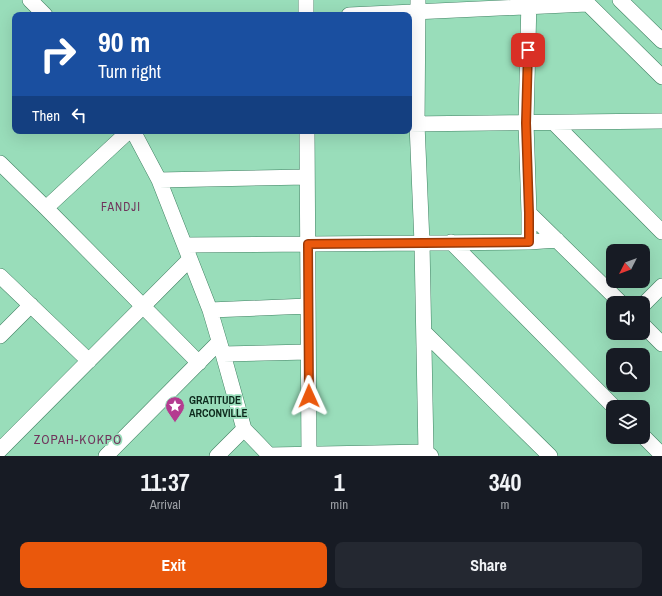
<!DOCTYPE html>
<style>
body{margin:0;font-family:"Archivo Narrow",sans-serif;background:#242831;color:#f1f3f6;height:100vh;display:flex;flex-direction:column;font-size:15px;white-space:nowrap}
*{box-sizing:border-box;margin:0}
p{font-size:13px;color:#9ea1a6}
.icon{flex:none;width:22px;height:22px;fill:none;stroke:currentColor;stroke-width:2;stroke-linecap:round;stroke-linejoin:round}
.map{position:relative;height:456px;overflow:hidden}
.side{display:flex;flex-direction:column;background:#171b24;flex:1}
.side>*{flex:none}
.top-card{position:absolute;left:12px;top:12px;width:400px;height:122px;border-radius:8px;box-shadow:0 4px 16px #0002;background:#1a4fa0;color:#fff;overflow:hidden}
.needle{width:26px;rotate:228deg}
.buttons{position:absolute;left:606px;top:244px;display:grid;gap:8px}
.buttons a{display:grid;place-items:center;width:44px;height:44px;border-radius:8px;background:#171b24;box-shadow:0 4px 16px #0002;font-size:20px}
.pin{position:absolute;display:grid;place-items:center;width:34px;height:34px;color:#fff;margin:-17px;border-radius:8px;box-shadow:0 2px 6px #0006}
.me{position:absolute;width:44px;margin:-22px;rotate:359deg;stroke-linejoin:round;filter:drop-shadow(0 0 3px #0008)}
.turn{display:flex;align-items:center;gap:14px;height:84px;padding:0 20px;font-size:18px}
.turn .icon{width:52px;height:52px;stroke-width:2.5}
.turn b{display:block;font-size:28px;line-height:34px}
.then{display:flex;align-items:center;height:38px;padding:0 20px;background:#0003;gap:8px;font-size:15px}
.eta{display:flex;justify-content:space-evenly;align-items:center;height:68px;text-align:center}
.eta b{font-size:24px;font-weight:800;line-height:28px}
.button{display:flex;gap:8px;margin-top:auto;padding:8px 20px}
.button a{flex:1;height:46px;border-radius:8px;background:#ea580c;color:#fff;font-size:16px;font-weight:800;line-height:46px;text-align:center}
.button a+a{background:#242831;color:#f1f3f6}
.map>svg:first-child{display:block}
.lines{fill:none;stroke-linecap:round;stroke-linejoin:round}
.minor-casing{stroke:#408263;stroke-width:16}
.minor{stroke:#fff;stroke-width:15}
.route-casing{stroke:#983908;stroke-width:10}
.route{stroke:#ea580c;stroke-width:7}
.labels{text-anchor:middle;stroke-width:3.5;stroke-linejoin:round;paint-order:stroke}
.poi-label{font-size:11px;font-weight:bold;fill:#0e2a1d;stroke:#99ddba;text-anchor:start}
.neighbourhood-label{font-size:12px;letter-spacing:1px;fill:#70345c;stroke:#99ddba}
.quarter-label{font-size:13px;letter-spacing:1px;fill:#70345c;stroke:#99ddba}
</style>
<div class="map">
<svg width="662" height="456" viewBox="0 0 662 456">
<rect width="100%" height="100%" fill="#99ddba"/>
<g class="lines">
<defs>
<path id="minor" d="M 30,0 L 45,15
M 306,0 L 306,15
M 418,0 L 417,124 L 422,243 L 426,452
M 529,0 L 526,123 L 529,213 L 529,242
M 584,0 L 662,77
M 620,0 L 662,41
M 349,15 L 587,4
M 554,123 L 662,232
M 409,124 L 662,121
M 133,131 L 159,180 L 210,310 L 223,354 L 244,429 L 270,456
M 307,131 L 309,456
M 0,163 L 46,208 L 199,363
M 159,180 L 307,177
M 46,208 L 129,131
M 529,213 L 621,303
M 451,242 L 614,407
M 185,245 L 529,242 L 557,240
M 0,276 L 89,361
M 643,305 L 662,286
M 210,310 L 308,306
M 643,325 L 662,344
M 424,332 L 550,456
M 0,336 L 31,305
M 223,354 L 308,352
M 643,436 L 662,455
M 0,450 L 190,259
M 270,455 L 426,452 L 431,456
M 106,456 L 219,342
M 217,456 L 244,429"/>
</defs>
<use href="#minor" class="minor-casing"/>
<use href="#minor" class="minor"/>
</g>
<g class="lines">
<defs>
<path id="route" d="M 309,396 L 308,244 L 529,242 L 529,213 L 526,123 L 528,50"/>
</defs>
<use href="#route" class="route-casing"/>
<use href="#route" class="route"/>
</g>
<defs>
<symbol id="sight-pin" viewBox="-11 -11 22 30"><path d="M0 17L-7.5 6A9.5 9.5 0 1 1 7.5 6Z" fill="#b43c90" stroke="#99ddba"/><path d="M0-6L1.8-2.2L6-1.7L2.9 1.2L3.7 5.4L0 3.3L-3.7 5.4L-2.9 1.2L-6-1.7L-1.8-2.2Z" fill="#fff"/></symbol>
</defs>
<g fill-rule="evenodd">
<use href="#sight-pin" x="164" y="395" width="22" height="30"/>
</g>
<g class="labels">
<g class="poi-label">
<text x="189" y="404">GRATITUDE<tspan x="189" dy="13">ARCONVILLE</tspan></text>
</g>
<g class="neighbourhood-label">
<text x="121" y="211">FANDJI</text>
</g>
<g class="quarter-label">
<text x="78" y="444">ZOPAH-KOKPO</text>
</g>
</g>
</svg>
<div class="buttons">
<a><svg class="needle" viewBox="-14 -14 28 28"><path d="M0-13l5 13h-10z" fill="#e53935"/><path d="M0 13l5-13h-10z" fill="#9ea1a6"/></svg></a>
<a><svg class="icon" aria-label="sound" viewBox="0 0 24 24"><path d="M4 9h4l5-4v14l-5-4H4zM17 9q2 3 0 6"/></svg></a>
<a><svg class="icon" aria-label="search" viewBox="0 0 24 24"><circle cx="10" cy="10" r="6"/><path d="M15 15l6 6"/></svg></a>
<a><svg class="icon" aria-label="layers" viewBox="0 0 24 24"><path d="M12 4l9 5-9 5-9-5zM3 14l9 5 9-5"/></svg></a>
</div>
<div class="pin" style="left:528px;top:50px;background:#d93025"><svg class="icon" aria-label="arrive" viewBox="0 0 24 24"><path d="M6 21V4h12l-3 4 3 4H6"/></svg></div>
<svg class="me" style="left:309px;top:396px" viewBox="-20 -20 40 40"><path d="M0-17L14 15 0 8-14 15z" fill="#ea580c" stroke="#fff" stroke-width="4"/></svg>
<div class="top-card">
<div class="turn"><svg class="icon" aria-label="right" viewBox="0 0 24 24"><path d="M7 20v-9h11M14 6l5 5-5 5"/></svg><div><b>90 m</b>Turn right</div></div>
<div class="then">Then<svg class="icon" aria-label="left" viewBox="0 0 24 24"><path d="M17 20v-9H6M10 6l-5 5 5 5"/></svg></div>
</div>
</div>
<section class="side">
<div class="eta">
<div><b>11:37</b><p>Arrival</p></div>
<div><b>1</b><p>min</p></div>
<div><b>340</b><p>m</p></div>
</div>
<div class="button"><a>Exit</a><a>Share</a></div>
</section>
